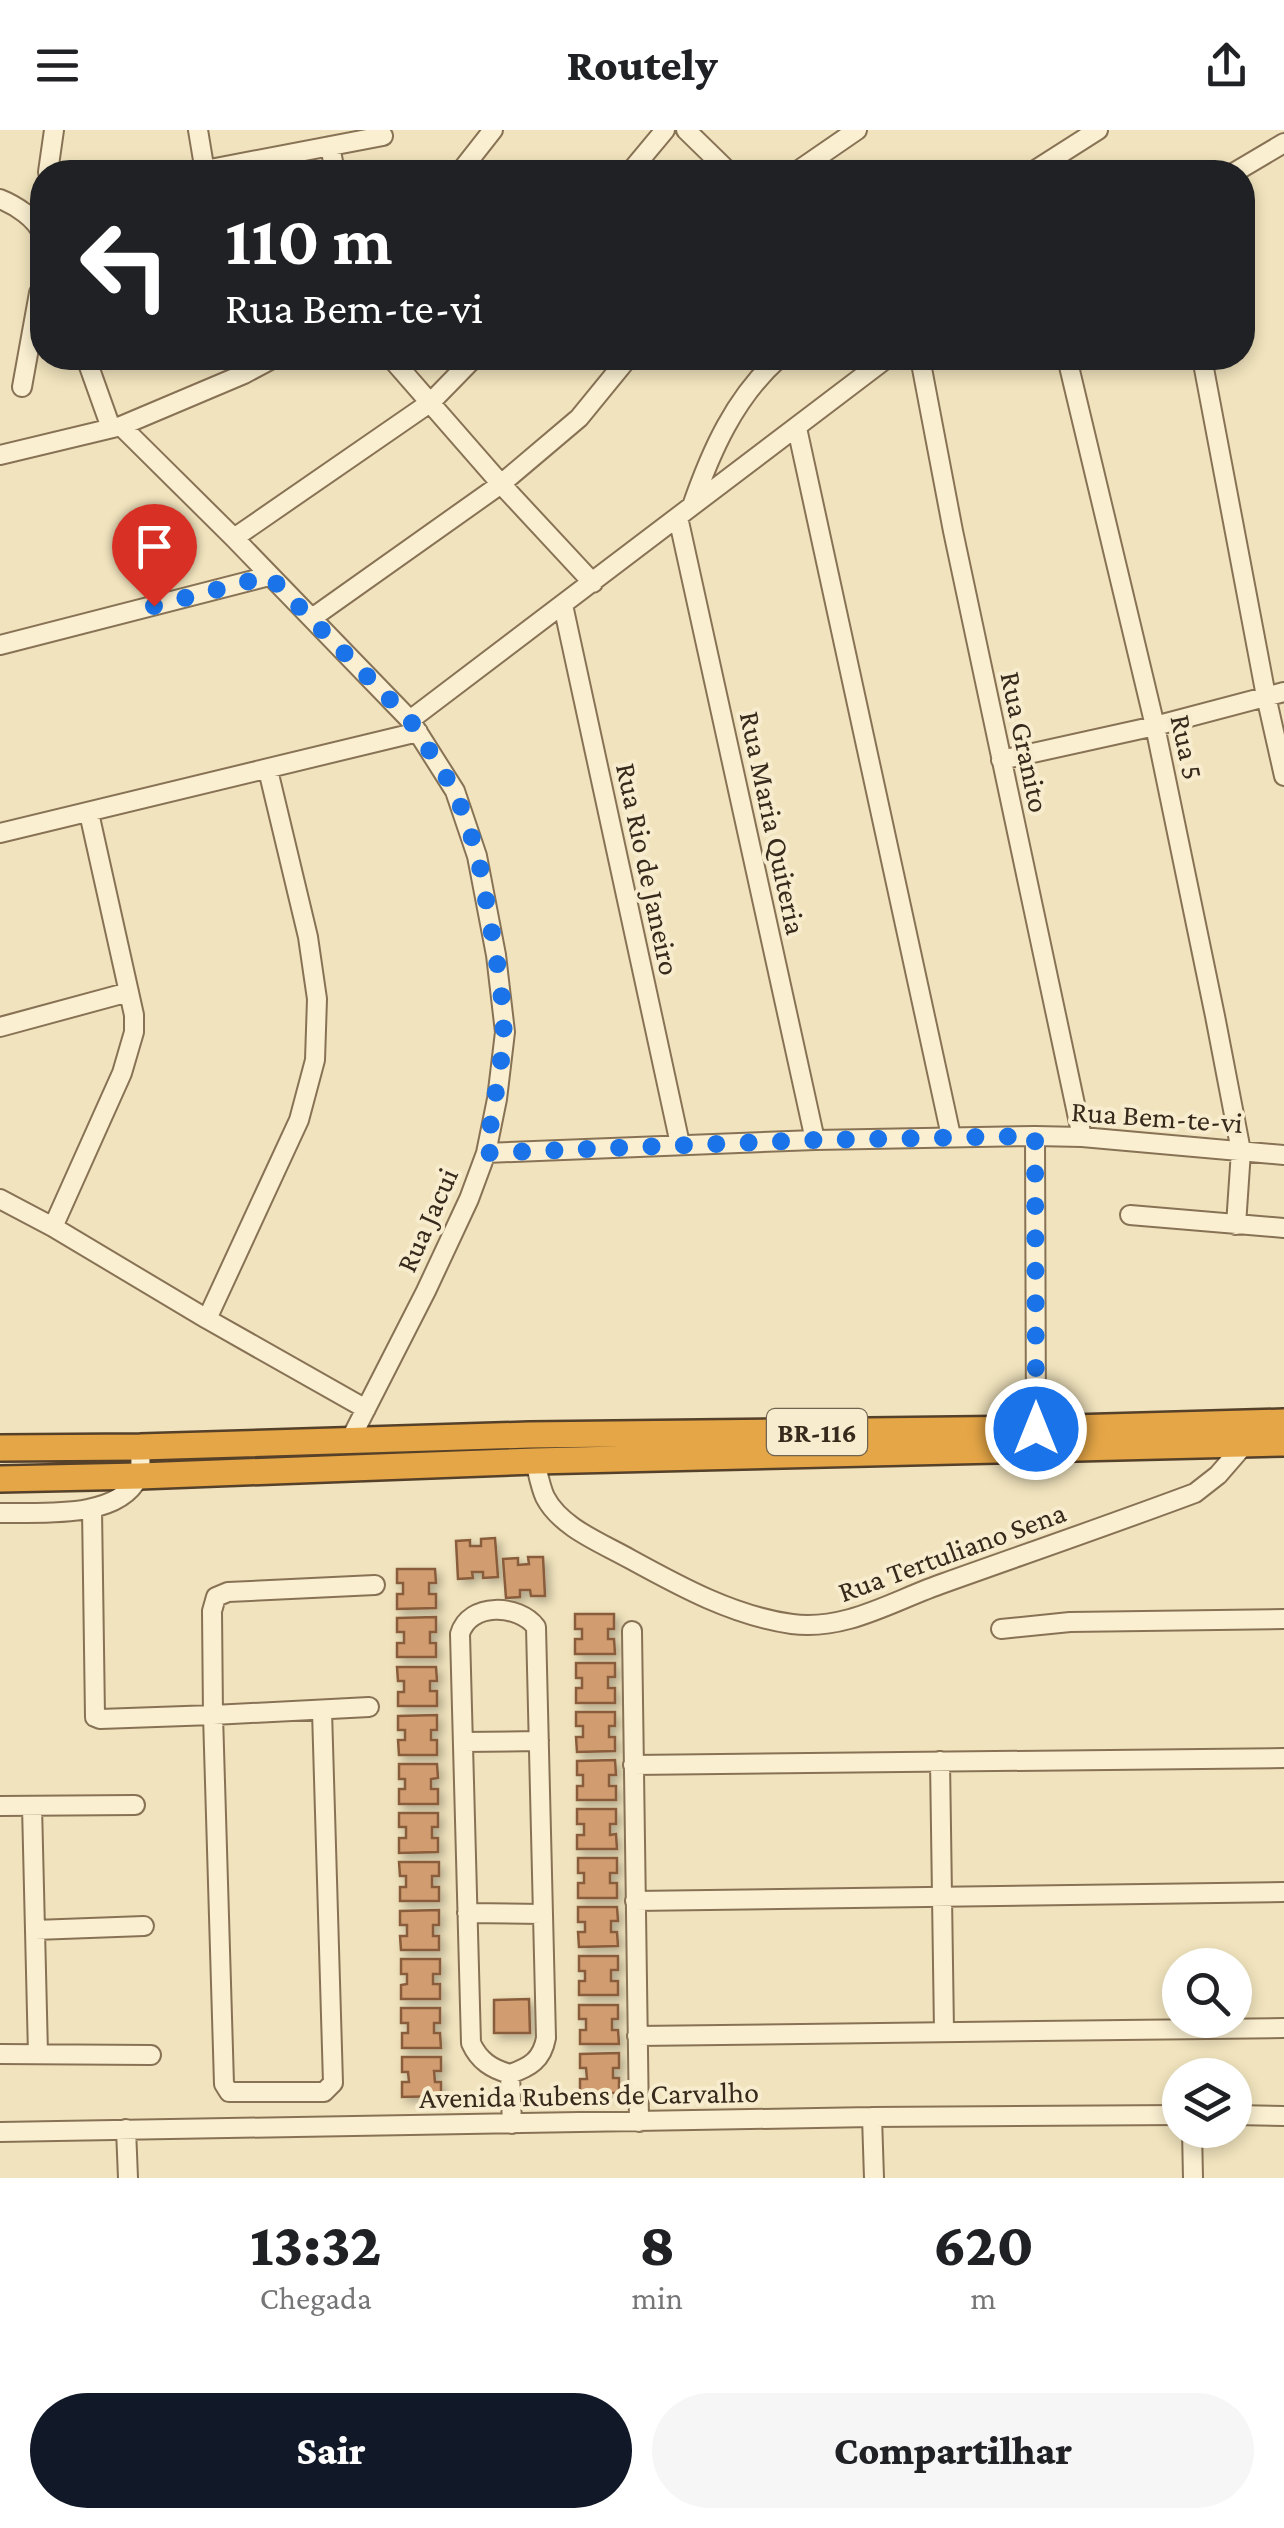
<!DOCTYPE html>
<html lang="pt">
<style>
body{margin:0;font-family:"Crimson Pro",serif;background:#f6f6f6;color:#202124;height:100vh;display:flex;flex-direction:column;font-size:38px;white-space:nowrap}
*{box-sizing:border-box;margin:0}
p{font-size:32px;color:#757577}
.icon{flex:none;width:55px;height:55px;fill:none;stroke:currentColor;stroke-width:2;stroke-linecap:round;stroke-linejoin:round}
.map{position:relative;height:2048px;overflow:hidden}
.sheet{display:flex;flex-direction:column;background:#fff;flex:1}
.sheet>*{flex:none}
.hud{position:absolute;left:30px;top:30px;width:1225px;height:210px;border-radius:40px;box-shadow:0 5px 15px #0003;background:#202124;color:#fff;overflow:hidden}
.fabs{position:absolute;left:1162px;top:1818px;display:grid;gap:20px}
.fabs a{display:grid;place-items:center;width:90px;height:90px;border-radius:50%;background:#fff;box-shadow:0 5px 15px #0003;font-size:50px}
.pin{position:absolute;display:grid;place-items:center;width:85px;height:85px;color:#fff;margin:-102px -42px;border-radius:50% 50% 50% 0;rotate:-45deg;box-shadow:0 0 10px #0007}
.pin .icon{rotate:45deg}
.me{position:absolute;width:110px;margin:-55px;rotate:0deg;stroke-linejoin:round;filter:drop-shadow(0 0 8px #0008)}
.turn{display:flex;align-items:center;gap:35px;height:210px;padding:0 30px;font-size:45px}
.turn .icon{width:130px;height:130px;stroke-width:2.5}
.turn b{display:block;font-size:70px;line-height:85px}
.eta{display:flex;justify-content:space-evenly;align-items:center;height:170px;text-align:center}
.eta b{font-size:60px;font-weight:800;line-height:70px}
.cta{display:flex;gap:20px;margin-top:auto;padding:20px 30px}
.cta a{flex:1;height:115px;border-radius:60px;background:#111827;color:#fff;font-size:40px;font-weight:800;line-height:115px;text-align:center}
.cta a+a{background:#f6f6f6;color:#202124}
header{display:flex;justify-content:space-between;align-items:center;height:130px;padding:0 30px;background:#fff;font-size:45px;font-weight:800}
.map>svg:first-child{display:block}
.building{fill:#d09c70;stroke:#895c3a;stroke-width:2.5;filter:url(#shadow)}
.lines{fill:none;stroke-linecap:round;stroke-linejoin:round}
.minor-casing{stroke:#887255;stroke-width:22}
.highway-casing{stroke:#55402a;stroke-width:30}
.minor{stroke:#faefd0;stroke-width:18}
.highway{stroke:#e5a647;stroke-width:25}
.route{stroke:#1a73e8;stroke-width:18;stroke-dasharray:0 32.4}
.labels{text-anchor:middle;stroke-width:8;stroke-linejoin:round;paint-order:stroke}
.shield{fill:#f7eccd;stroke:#716450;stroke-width:2.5}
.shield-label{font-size:28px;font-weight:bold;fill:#37291b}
.street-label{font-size:30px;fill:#37291b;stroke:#f7eccd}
</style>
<header><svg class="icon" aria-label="menu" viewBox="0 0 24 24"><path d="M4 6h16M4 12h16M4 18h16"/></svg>Routely<svg class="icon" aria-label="share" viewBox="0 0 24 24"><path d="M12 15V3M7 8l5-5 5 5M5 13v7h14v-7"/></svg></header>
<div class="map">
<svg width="1284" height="2048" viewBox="0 0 1284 2048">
<defs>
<filter id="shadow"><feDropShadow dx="4.5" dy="4.5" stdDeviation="5" flood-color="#0004"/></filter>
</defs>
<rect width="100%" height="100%" fill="#f0e3bd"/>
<path class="building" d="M 495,1408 L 498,1447 L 483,1448 L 483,1442 L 472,1442 L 473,1448 L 458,1449 L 456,1411 L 470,1410 L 470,1416 L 481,1416 L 481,1409 Z
M 528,1427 L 543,1427 L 545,1466 L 531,1466 L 530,1460 L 520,1460 L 520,1467 L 506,1468 L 503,1429 L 518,1428 L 518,1435 L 529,1434 Z
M 397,1439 L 435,1439 L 436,1453 L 429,1453 L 429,1464 L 436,1464 L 436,1478 L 397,1479 L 397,1464 L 403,1464 L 403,1453 L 397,1453 Z
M 575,1484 L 614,1484 L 614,1499 L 608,1499 L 608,1509 L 614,1509 L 615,1524 L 575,1524 L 575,1509 L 582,1509 L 582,1499 L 575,1499 Z
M 436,1487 L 436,1502 L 430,1502 L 430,1513 L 436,1513 L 436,1527 L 397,1527 L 397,1513 L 404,1513 L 404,1502 L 397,1502 L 397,1488 Z
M 576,1533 L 615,1533 L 615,1547 L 608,1547 L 608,1558 L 615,1558 L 615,1573 L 576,1573 L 576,1558 L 582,1558 L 582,1548 L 576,1548 Z
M 397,1537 L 436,1537 L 437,1551 L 430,1551 L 430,1561 L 437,1561 L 437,1576 L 398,1576 L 398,1562 L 404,1562 L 404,1551 L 398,1551 Z
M 576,1582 L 615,1582 L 615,1596 L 609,1596 L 609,1607 L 615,1607 L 615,1621 L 577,1622 L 576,1607 L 583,1607 L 583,1596 L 576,1596 Z
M 437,1585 L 437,1600 L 431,1600 L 431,1610 L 437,1610 L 437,1625 L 399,1625 L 398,1610 L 405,1610 L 405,1600 L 398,1600 L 398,1586 Z
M 615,1630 L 616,1645 L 609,1645 L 609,1656 L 616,1656 L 616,1670 L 577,1670 L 577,1656 L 583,1656 L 583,1645 L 577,1645 L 577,1631 Z
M 399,1634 L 437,1634 L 438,1648 L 431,1649 L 431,1659 L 438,1659 L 438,1674 L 399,1674 L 399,1659 L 405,1659 L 405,1649 L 399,1649 Z
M 577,1679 L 616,1679 L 616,1694 L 610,1694 L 610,1705 L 616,1704 L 617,1719 L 577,1719 L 577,1705 L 584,1705 L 584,1694 L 577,1694 Z
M 399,1683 L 438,1683 L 438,1697 L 432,1697 L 432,1708 L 438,1708 L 438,1722 L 399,1723 L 399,1708 L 406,1708 L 406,1697 L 399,1697 Z
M 578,1728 L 617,1728 L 617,1743 L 610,1743 L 610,1753 L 617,1753 L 617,1768 L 578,1768 L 578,1753 L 584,1753 L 584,1743 L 578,1743 Z
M 399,1732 L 439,1732 L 439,1746 L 432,1746 L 432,1757 L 439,1757 L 439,1771 L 400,1771 L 400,1757 L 406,1757 L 406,1746 L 400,1746 Z
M 578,1777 L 617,1777 L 618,1791 L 611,1791 L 611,1802 L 617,1802 L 618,1816 L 579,1817 L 578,1802 L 585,1802 L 585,1792 L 578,1792 Z
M 439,1780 L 439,1795 L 433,1795 L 433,1806 L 439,1806 L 439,1820 L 401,1820 L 400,1806 L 407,1806 L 407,1795 L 400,1795 L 400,1781 Z
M 579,1826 L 618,1826 L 618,1840 L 611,1840 L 611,1851 L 618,1851 L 618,1865 L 579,1865 L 579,1851 L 585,1851 L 585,1841 L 579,1841 Z
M 401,1829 L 440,1829 L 440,1844 L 433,1844 L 433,1854 L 440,1854 L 440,1869 L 401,1869 L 401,1855 L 407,1854 L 407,1844 L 401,1844 Z
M 529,1869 L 530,1903 L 494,1903 L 494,1870 Z
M 579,1875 L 618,1875 L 618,1889 L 612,1889 L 612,1900 L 618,1900 L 619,1914 L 580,1914 L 580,1900 L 586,1900 L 586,1889 L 579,1889 Z
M 401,1878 L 440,1878 L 440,1893 L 434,1893 L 434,1903 L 440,1903 L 441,1918 L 402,1918 L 402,1903 L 408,1903 L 408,1893 L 401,1893 Z
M 619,1923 L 619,1938 L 613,1938 L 613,1948 L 619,1948 L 619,1963 L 580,1963 L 580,1949 L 587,1949 L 586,1938 L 580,1938 L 580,1924 Z
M 402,1927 L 441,1927 L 441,1941 L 434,1941 L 435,1952 L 441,1952 L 441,1966 L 402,1967 L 402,1952 L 409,1952 L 408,1942 L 402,1942 Z"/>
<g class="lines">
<defs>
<path id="minor" d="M 198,0 L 205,42
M 686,0 L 729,42
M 330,16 L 335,42
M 205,40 L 383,6
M 48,42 L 54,0
M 460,42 L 493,0
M 630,42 L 665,0
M 796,42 L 857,0
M 1032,42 L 1098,0
M 1235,42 L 1284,13
M 0,69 C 15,75 36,88 42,104
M 86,228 L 111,298
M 391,228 L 501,354 L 593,453
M 920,228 L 953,401 L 1082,1007
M 1067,228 L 1155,596 L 1215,886 L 1241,1021 L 1236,1095
M 1202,228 L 1266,566 L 1284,646
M 22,257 L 39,163 L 42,158
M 121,296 L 234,408 L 410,590 L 455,661 L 477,726 L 496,825 L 505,902 L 497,969 L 486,1023 L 469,1069 L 426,1161 L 350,1310
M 797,298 L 951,1006
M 0,325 L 121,296 L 244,244 L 274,228
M 692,376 C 711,321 735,267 779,228
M 678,387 L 815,1010
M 234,408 L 431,272 L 474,228
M 563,475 L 680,1014
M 312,488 L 501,354 L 579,288 L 628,228
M 0,515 L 269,446
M 410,590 L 887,228
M 1001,630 L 1155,596 L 1284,562
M 0,703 L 418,602
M 0,897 L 129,862
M 1035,1006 L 1036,1299
M 486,1023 L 815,1010 L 1035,1006 L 1082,1007 L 1284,1025
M 0,1069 L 53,1097 L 207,1189 L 366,1279
M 1130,1085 L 1284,1098
M 53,1097 L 122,943 L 134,902 L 134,885 L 89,683
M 207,1189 L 299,990 L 315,930 L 317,869 L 308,807 L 268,640
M 535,1331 C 538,1343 540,1356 545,1367 C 561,1398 602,1413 630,1429 C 681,1457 734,1486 792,1494 C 847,1501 894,1470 944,1453 C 1028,1423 1112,1394 1195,1363 L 1218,1345 L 1244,1315
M 92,1379 L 95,1587 L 100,1589 L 213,1585 L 224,1954 L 229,1962 L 324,1962 L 333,1953 L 322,1581
M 0,1383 C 39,1382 117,1390 138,1348 C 142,1340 140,1326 140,1317
M 1001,1499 L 1070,1492 L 1284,1489
M 632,1501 L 639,1992
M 369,1577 L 213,1585 L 212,1481 L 216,1467 L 228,1462 L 375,1455
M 463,1612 L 539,1611
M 940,1631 L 944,1901
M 633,1635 L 1284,1628
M 0,1676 L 135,1675
M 32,1676 L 38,1924
M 635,1771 L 1284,1762
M 467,1783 L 542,1784
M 35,1800 L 144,1796
M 637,1906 L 1284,1898
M 0,1924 L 151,1925
M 510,1944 C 492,1939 479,1931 471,1913 L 460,1504 C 469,1472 519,1474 536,1497 L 546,1908 C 542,1930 530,1937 510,1944 L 512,1994
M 1235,1985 L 1284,1986
M 872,1987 L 874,2048
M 126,1999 L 128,2048
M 1192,2000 L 1193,2048
M 0,2002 L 872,1987 L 1180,1985"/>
<path id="highway" d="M 0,1318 L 140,1317 L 529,1305 L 1036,1299 L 1284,1292
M 0,1349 L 140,1346 L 535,1331 L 1284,1313"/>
</defs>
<use href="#minor" class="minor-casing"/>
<use href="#highway" class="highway-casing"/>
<use href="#minor" class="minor"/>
<use href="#highway" class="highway"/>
</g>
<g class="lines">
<path class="route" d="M 154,476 L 269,446 L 410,590 L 455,661 L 468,696 L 478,726 L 496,825 L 504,884 L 503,918 L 486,1023 L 815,1010 L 1035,1006 L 1036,1299"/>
</g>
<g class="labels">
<rect class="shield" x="767" y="1279" width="100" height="46" rx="8"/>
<g class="shield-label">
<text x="817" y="1312">BR-116</text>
</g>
<g class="street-label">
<text transform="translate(1025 612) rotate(78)" y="10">Rua Granito</text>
<text transform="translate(1187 617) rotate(78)" y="10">Rua 5</text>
<text transform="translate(773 693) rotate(78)" y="10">Rua Maria Quiteria</text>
<text transform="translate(648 739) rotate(78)" y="10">Rua Rio de Janeiro</text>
<text transform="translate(1157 987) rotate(4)" y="10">Rua Bem-te-vi</text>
<text transform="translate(427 1090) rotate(-66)" y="10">Rua Jacui</text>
<text transform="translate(952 1422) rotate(-20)" y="10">Rua Tertuliano Sena</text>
<text transform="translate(589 1965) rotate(-1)" y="10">Avenida Rubens de Carvalho</text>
</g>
</g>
</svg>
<div class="fabs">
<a><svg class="icon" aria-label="search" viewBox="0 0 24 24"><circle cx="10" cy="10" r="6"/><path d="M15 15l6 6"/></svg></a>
<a><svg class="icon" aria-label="layers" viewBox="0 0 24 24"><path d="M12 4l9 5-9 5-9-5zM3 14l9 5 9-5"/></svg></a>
</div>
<div class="pin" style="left:154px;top:476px;background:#d93025"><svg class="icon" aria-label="arrive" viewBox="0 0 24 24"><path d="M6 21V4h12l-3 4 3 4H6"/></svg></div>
<svg class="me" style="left:1036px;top:1299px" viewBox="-20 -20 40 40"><circle r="17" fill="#1a73e8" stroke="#fff" stroke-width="3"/><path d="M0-11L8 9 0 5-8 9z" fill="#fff"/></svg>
<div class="hud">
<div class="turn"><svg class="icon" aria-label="left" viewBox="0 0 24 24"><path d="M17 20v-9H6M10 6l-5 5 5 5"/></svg><div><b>110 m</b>Rua Bem-te-vi</div></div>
</div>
</div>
<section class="sheet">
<div class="eta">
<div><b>13:32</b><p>Chegada</p></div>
<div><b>8</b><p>min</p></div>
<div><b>620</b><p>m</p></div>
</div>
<div class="cta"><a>Sair</a><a>Compartilhar</a></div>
</section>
